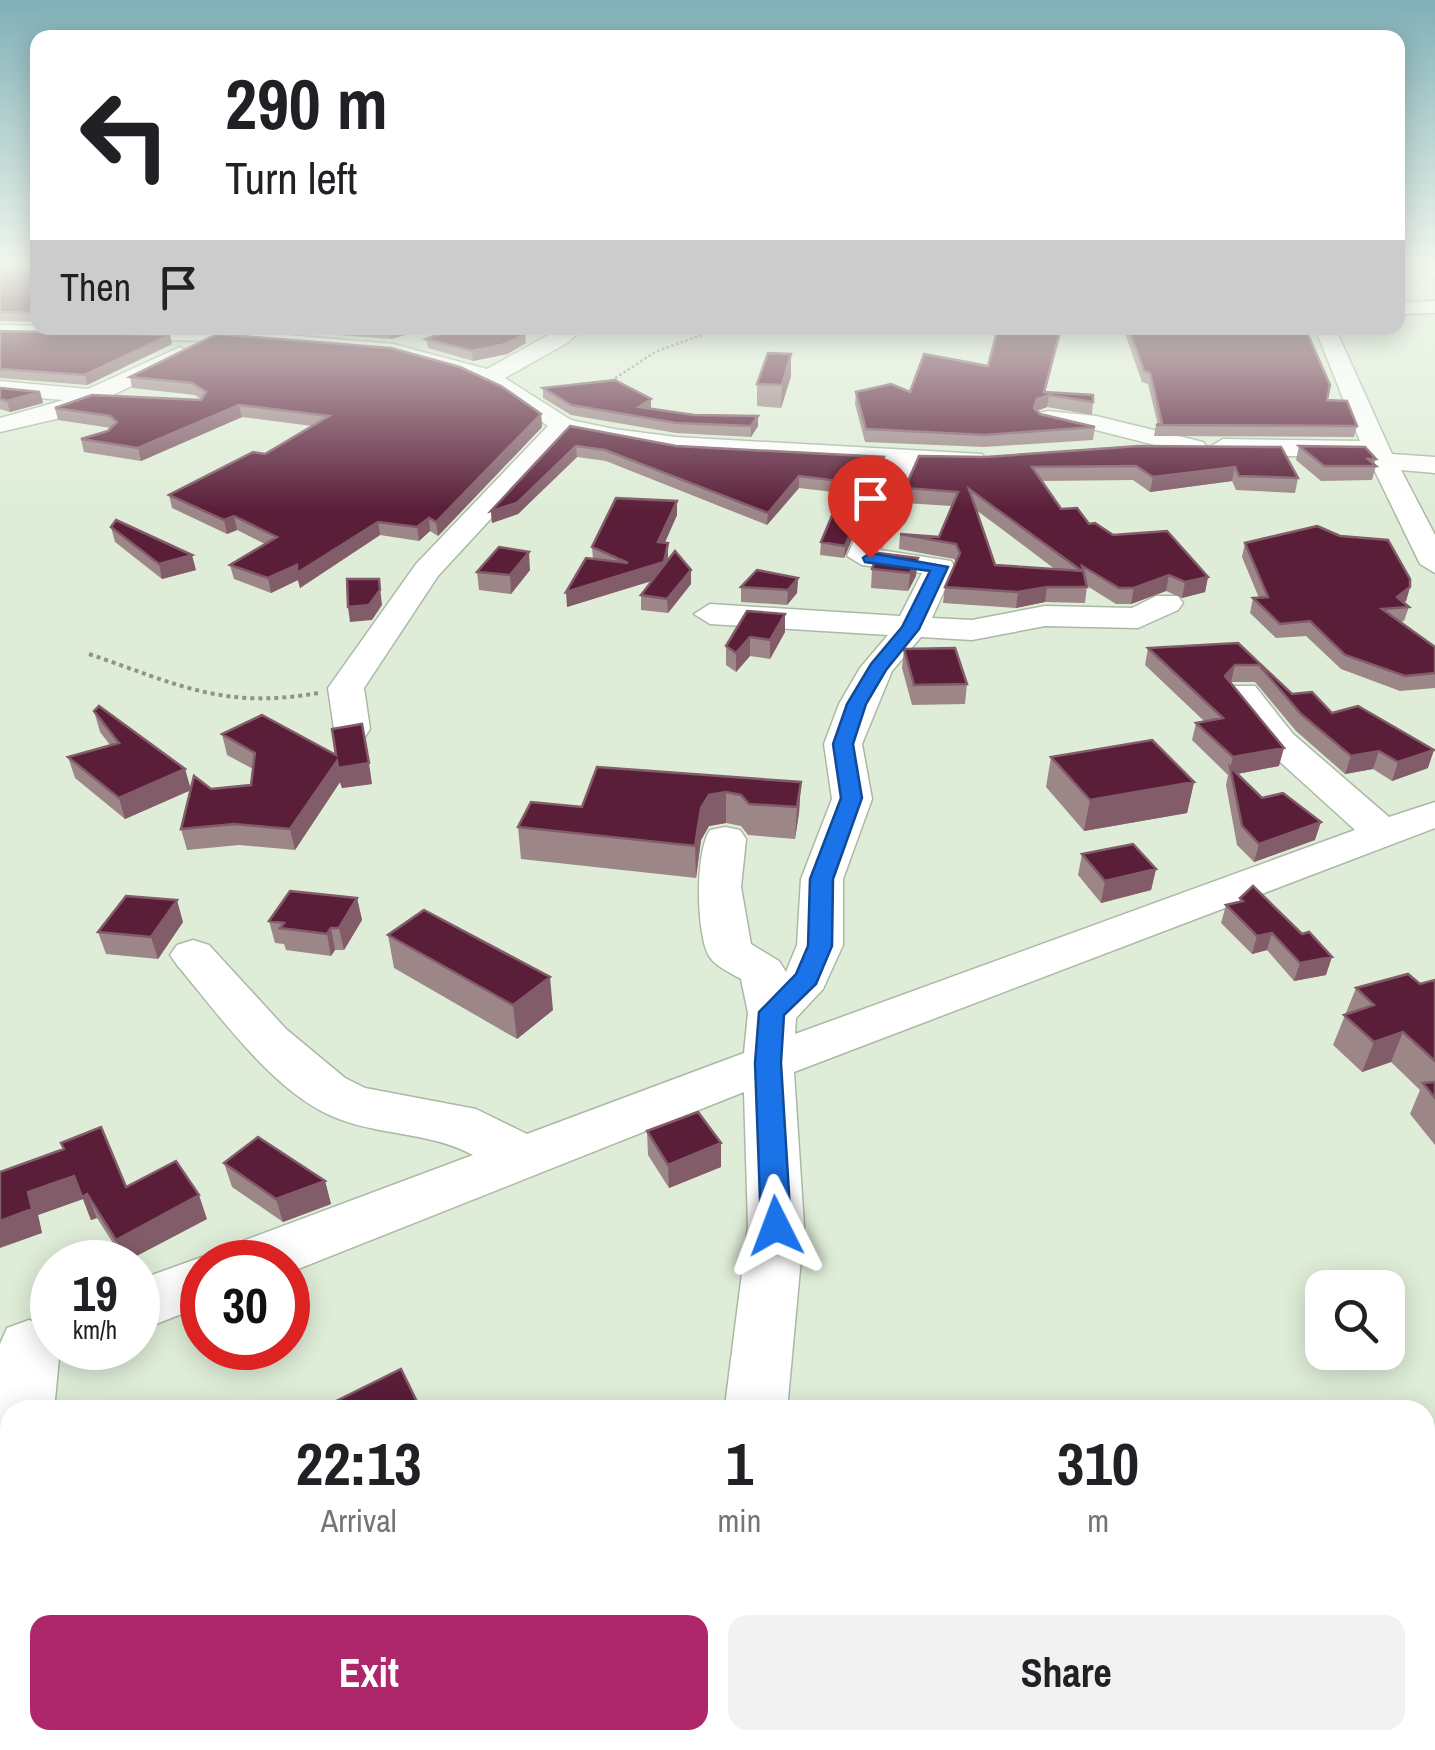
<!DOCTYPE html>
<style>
body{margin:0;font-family:"Archivo Narrow",sans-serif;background:#f2f2f2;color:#202124;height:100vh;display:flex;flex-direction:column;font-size:38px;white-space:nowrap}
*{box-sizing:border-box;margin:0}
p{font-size:32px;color:#757577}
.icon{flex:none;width:55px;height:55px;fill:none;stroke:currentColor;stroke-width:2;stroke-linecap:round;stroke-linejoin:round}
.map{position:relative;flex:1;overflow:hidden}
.side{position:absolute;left:0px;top:1400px;width:1435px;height:350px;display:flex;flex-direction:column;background:#fff;border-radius:30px 30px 0 0;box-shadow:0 5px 25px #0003}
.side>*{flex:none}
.guide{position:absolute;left:30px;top:30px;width:1375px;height:305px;border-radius:20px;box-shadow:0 5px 25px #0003;background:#fff;color:#202124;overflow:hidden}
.fabs{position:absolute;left:1305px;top:1270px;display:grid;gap:20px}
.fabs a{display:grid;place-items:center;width:100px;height:100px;border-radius:20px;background:#fff;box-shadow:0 5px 25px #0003;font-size:50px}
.speed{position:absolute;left:30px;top:1240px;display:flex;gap:20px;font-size:50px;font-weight:700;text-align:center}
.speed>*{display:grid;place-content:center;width:130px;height:130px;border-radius:50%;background:#fff;box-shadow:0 5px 25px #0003;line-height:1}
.speed small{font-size:25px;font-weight:400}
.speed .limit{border:15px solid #d22;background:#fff;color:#111}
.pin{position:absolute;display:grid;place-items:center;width:85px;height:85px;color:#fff;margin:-102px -42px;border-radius:50% 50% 50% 0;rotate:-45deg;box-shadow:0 0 10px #0007}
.pin .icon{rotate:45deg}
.me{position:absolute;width:110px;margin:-55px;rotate:357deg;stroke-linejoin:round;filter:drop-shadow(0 0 8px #0008)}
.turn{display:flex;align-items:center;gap:35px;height:210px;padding:0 30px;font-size:45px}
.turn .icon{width:130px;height:130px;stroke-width:2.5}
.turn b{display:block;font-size:70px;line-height:85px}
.then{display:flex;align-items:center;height:95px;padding:0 30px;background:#0003;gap:20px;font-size:38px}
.eta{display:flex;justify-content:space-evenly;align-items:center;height:170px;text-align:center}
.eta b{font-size:60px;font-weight:700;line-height:70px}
.primary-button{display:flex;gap:20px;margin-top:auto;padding:20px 30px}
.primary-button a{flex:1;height:115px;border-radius:20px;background:#af276b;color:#fff;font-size:40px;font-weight:700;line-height:115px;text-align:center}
.primary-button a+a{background:#f2f2f2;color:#202124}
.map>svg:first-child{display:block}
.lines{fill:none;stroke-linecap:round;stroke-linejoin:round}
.minor-casing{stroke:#aab8a4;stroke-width:3}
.highway-casing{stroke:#aab8a4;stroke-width:3}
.path-far1{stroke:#8c9687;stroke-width:2.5;stroke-dasharray:2.5 2.5;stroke-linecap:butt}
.path{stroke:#8c9687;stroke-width:4;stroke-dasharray:4 4;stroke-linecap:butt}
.minor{fill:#fff;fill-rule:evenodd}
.highway{fill:#fff;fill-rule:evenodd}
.wall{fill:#9c8688;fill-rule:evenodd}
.shaded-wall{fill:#825c69}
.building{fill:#5a1e39;stroke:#825c69;stroke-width:2.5;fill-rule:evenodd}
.route{fill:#1a73e8;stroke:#114b97;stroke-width:2.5}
</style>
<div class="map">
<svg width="1435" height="1750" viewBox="0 0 1435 1750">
<rect width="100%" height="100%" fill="#dfedd8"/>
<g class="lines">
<defs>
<path id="minor" d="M 1435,301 L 1435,313 L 1398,314 L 1398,302 Z
M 0,325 L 217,329 L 393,344 L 487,369 L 561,328 L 583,328 L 567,343 L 505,378 L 571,420 L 614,429 L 676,437 L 982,454 L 986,459 L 973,467 L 915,464 L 880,550 L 951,561 L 955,567 L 932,618 L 972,620 L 1045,606 L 1132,608 L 1156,596 L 1178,596 L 1183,603 L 1178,610 L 1138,628 L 1045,626 L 972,640 L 921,637 L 892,671 L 862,744 L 872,799 L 843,879 L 843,945 L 823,989 L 796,1018 L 795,1034 L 1355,830 L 1267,750 L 1225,693 L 1231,686 L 1255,686 L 1293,734 L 1389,817 L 1435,802 L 1435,828 L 794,1072 L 804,1226 L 787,1410 L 727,1410 L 725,1406 L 748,1226 L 744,1092 L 288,1273 L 288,1262 L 223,1262 L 232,1245 L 473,1155 C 430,1132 383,1136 339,1119 C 276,1096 220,1016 177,965 L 170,955 L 177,945 L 193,940 L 209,945 L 286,1029 L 345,1078 L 365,1088 L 476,1109 L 527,1134 L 744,1053 L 748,1013 L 741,979 C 731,973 716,967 709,956 C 696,933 695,852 710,830 L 725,827 L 740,830 L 746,839 L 741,887 L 751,944 L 779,961 L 786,972 L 797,945 L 801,879 L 832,799 L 824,744 L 839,704 L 860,668 L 888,635 L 710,624 L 694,614 L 710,604 L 900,616 L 922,573 L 862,565 L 847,556 L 890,463 L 676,453 L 569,434 L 438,576 L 364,688 L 370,729 L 365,737 L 339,737 L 334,729 L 328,688 L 416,564 L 548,426 L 504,395 L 459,373 L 393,356 L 217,341 L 0,337 Z
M 1315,328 L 1335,328 L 1392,454 L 1435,457 L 1435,473 L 1401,470 L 1435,535 L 1435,573 L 1420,564 L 1368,457 L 1223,455 L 1210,447 L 1223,439 L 1360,441 Z
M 180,347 L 191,354 L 188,359 L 69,416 L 0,432 L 0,418 L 64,400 L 0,395 L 0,381 L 88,389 Z
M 1048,411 L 1096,416 L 1203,442 L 1207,447 L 1194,455 L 1096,430 L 1039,423 L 1036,418 L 1039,413 Z
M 202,1257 L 219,1262 L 202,1262 L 202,1306 L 138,1331 L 138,1280 Z
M 29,1320 L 51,1328 L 52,1348 L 60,1348 L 54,1410 L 10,1410 L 10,1434 L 0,1431 L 0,1344 L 7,1328 Z
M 10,1477 L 10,1611 L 0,1615 L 0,1481 Z"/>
<path id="highway" d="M 1417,264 L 1435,264 L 1435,278 L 1427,276 Z"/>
</defs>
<use href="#minor" class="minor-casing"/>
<use href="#highway" class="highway-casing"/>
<path class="path-far1" d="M 594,334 L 621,328
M 611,381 L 655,352 L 721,328"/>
<path class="path" d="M 89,654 C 177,684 223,710 318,693"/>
<use href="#minor" class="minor"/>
<use href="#highway" class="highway"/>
</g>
<path class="wall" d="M 0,264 L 38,264 L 38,322 L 0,321 Z
M 245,328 L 428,328 L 391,339 Z
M 998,328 L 1062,328 L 1045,392 L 1093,402 L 1092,415 L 1047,407 L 1037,411 L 1040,414 L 1095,427 L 1093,440 L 984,447 L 865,442 L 855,404 L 856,392 L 910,392 L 988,366 Z
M 1123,328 L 1294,328 L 1327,400 L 1357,426 L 1354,437 L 1154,436 L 1156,425 L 1158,425 L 1148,384 L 1142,382 Z
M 0,331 L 172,344 L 87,385 L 0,378 Z
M 426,339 L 526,343 L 507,354 L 473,361 L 428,348 Z
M 791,376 L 781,408 L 757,406 L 757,384 Z
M 130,377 L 541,414 L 542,427 L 438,536 L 430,531 L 419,541 L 380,535 L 300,588 L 298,580 L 271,593 L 234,579 L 230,565 L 265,544 L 237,530 L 227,534 L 172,508 L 169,495 L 265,454 L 312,426 L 242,417 L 141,461 L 84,452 L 81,439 L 108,431 L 111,428 L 58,420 L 55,408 L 202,400 L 195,395 L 132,388 Z
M 0,388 L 40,392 L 43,403 L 10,412 L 0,409 Z
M 543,388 L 651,409 L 758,426 L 751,437 L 676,433 L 571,415 L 543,398 Z
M 570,426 L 676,446 L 883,468 L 844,558 L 820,555 L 821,542 L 842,493 L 799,488 L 767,525 L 606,461 L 577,457 L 518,514 L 492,523 L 491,511 Z
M 1139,446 L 1298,478 L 1295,493 L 1236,490 L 1232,481 L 1150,492 L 1133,480 L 1042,481 L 1061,509 L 1089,524 L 1208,577 L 1205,592 L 1182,598 L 1166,591 L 1131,604 L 1116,604 L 1087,586 L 1085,603 L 1045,602 L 1016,608 L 943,603 L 945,587 L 956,563 L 954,559 L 899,549 L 900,534 L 939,537 L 952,506 L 904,503 L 905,488 L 986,457 ZM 976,510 L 999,527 L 1056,570 L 995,565 Z
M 1299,446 L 1376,459 L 1374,464 L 1376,466 L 1372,480 L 1321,481 L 1296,460 Z
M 677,515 L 665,542 L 668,543 L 667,561 L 691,584 L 668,613 L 641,610 L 641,595 L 652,580 L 567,607 L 593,559 L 592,547 Z
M 111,527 L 196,570 L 162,579 L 115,542 Z
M 1245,543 L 1410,587 L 1406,601 L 1403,602 L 1409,607 L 1404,621 L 1399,622 L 1435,647 L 1435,688 L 1400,691 L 1341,669 L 1306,636 L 1276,638 L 1250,613 L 1253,598 L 1259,598 L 1242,557 Z
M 878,553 L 916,576 L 908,591 L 871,588 L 872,569 Z
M 530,570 L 511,594 L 479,590 L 477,572 Z
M 798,578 L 797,593 L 787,605 L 741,602 L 741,587 Z
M 747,611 L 785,632 L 770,659 L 750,656 L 736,672 L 726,665 L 726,646 Z
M 1238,643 L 1292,694 L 1332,713 L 1428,768 L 1392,781 L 1373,769 L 1345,774 L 1296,731 L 1255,682 L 1231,682 L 1279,766 L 1237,774 L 1262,798 L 1315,840 L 1254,862 L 1237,845 L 1226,785 L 1228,775 L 1192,740 L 1196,723 L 1204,721 L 1145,665 L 1148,648 Z
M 904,649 L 967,684 L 965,704 L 912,705 L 902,668 Z
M 94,711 L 185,769 L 191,790 L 125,819 L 75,778 L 68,757 L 110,745 L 100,732 Z
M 222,734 L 372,784 L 342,788 L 340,782 L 295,850 L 239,845 L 187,850 L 181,829 L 211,789 L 251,785 L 253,769 L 227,755 Z
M 1051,757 L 1194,782 L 1187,813 L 1084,831 L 1046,787 Z
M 801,782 L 799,813 L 795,839 L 748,835 L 741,826 L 726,823 L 709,826 L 701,840 L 696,878 L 521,859 L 518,827 L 582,807 Z
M 1082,854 L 1156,869 L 1151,890 L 1101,903 L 1078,875 Z
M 357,898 L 362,920 L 344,950 L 335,950 L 331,956 L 286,950 L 284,944 L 275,943 L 269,921 Z
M 1240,898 L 1326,975 L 1294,981 L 1267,950 L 1252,954 L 1221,923 L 1226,905 L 1239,902 Z
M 183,922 L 158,959 L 106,954 L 98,932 Z
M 388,935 L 553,1010 L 517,1039 L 394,968 Z
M 1435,980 L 1435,1145 L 1410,1114 L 1420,1090 L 1391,1062 L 1362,1072 L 1333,1045 L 1356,988 L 1420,984 Z
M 647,1131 L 721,1167 L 669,1188 L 648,1155 Z
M 224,1163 L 325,1181 L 331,1204 L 283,1222 L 232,1187 Z
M 0,1172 L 126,1187 L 207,1219 L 125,1262 L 97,1218 L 91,1220 L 83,1199 L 38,1215 L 42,1233 Z
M 10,1581 L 10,1737 L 0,1738 L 0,1582 Z"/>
<path class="shaded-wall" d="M 396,328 L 428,328 L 391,339 L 389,330 Z
M 1061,328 L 1062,328 L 1044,397 L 1049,395 L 1047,407 L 1036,411 L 1034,408 Z
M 525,334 L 526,343 L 507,354 L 473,361 L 472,351 Z
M 170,335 L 172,344 L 87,385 L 85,375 Z
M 791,354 L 791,376 L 781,408 L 782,385 Z
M 40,392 L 43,403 L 10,412 L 7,401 Z
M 651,399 L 651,409 L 639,407 Z
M 239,405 L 242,417 L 141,461 L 138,448 Z
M 541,414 L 542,427 L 438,536 L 436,522 Z
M 758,416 L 758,426 L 751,437 L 751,426 Z
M 576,446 L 577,457 L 518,514 L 492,523 L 491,511 Z
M 884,457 L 883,468 L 844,558 L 845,546 Z
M 1235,467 L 1232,481 L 1150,492 L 1153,477 Z
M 799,476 L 799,488 L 767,525 L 768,513 Z
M 677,501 L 677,515 L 659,556 L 658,542 Z
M 234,516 L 237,530 L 227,534 L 224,520 Z
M 429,518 L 430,531 L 419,541 L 417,527 Z
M 378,522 L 380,535 L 300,588 L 298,580 L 271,593 L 268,578 Z
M 668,543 L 668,557 L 665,577 L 567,607 L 566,592 Z
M 529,552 L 530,570 L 511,594 L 510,575 Z
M 192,555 L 196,570 L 162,579 L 159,564 Z
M 918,558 L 916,576 L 908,591 L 910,573 Z
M 691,570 L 691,584 L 668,613 L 667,599 Z
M 1169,575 L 1166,591 L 1131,604 L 1134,588 Z
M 1208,577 L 1205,592 L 1182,598 L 1185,582 Z
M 798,578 L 797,593 L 787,605 L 788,590 Z
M 379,579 L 382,605 L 372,620 L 350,622 L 348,607 Z
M 1047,587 L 1045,602 L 1016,608 L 1018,592 Z
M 1410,587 L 1406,601 L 1396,608 L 1397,597 Z
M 785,614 L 785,632 L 770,659 L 770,640 Z
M 750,637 L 750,656 L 736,672 L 736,653 Z
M 1235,665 L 1231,682 L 1225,676 Z
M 1284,748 L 1279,766 L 1232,775 L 1230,768 L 1233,757 Z
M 1434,750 L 1428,768 L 1392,781 L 1398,762 Z
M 1379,751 L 1373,769 L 1345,774 L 1351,756 Z
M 337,761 L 369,763 L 372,784 L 342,788 L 340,782 L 295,850 L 290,829 Z
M 185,769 L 191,790 L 125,819 L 119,798 Z
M 801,782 L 799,813 L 795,839 L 797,807 Z
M 1194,782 L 1187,813 L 1084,831 L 1090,800 Z
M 726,792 L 726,823 L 709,826 L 701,840 L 696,878 L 695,846 L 701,808 L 709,795 Z
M 1321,822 L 1315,840 L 1254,862 L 1259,844 Z
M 1156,869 L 1151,890 L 1101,903 L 1105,881 Z
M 357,898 L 362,920 L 344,950 L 339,928 Z
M 177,900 L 183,922 L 158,959 L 151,937 Z
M 331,928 L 335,950 L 331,956 L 327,934 Z
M 1272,933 L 1267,950 L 1252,954 L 1257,936 Z
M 1332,957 L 1326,975 L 1294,981 L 1300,963 Z
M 550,977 L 553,1010 L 517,1039 L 513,1005 Z
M 1403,1032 L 1391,1062 L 1362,1072 L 1374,1042 Z
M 721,1143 L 721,1167 L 669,1188 L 668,1165 Z
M 74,1176 L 87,1194 L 97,1218 L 91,1220 L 83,1199 L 38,1215 L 42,1233 L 0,1248 L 0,1221 L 28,1192 Z
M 325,1181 L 331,1204 L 283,1222 L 276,1199 Z
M 199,1195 L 207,1219 L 125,1262 L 116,1240 Z"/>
<path class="building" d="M 0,264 L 38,264 L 38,313 L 0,312 Z
M 362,328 L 396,328 L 389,330 Z
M 455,328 L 516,328 L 525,334 L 506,344 L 472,351 L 426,339 Z
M 998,328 L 1061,328 L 1044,392 L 1093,395 L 1093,402 L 1049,395 L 1037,399 L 1034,408 L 1040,414 L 1095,427 L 985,435 L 866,429 L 856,392 L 891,384 L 910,392 L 924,354 L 988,366 Z
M 1128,328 L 1294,328 L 1306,330 L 1330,385 L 1327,400 L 1347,401 L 1357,426 L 1156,425 L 1162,423 L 1150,373 L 1144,371 Z
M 0,331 L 170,335 L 85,375 L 0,369 Z
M 217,334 L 391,348 L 460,367 L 501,386 L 541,414 L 436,522 L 429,518 L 417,527 L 378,522 L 297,573 L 297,565 L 268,578 L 230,565 L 277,537 L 234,516 L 224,520 L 169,495 L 253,452 L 265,454 L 329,416 L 239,405 L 138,448 L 81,439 L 108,431 L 117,422 L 110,416 L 55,408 L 92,395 L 201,400 L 206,392 L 192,383 L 130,377 Z
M 768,353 L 791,354 L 782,385 L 757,384 Z
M 615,380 L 651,399 L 639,407 L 694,415 L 758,416 L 751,426 L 676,423 L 571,405 L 543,388 Z
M 0,388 L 40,392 L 7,401 L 0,399 Z
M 570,426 L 676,446 L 884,457 L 845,546 L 821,542 L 846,482 L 799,476 L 768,513 L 605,450 L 576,446 L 517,503 L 491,511 Z
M 1139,446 L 1281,447 L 1298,478 L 1239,476 L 1235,467 L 1153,477 L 1136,466 L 1032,467 L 1061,509 L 1077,508 L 1089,524 L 1095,523 L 1113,535 L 1167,531 L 1208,577 L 1185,582 L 1169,575 L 1134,588 L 1119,588 L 1082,566 L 1087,587 L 1047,587 L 1018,592 L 945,587 L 960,553 L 956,544 L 900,534 L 939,537 L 958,492 L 905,488 L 919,456 L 986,457 ZM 969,489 L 1082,571 L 995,565 Z
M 1299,446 L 1365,447 L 1376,459 L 1368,459 L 1376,466 L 1324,466 Z
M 616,498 L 677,501 L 658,542 L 668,543 L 664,562 L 566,592 L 586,558 L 628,563 L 592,547 Z
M 116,520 L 192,555 L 159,564 L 111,527 Z
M 1317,526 L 1340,536 L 1388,540 L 1410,579 L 1410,587 L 1397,597 L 1409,607 L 1382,609 L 1435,647 L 1435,673 L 1405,676 L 1345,655 L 1310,621 L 1280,624 L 1253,598 L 1268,597 L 1245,543 Z
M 499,547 L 529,552 L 510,575 L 477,572 Z
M 675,551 L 691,570 L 667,599 L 641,595 Z
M 878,553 L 918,558 L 910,573 L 872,569 Z
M 757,570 L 798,578 L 788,590 L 741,587 Z
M 347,579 L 379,579 L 380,590 L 369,605 L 348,607 Z
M 747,611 L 785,614 L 770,640 L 750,637 L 736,653 L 726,646 Z
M 1238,643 L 1292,694 L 1312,692 L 1332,713 L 1358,706 L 1434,750 L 1398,762 L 1379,751 L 1351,756 L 1301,714 L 1259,665 L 1235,665 L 1225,676 L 1284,748 L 1233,757 L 1196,723 L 1223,718 L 1148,648 Z
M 955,648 L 967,684 L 914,685 L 904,649 Z
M 99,706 L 185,769 L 119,798 L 68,757 L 119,743 L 94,711 Z
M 262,715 L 336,755 L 332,729 L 362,724 L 369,763 L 338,768 L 337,761 L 290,829 L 234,824 L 181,829 L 194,776 L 211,789 L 251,785 L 255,753 L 222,734 Z
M 1152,740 L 1194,782 L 1090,800 L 1051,757 Z
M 597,767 L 801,782 L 797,807 L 749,804 L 741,795 L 726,792 L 709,795 L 701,808 L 695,846 L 518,827 L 531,802 L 582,807 Z
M 1230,767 L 1262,798 L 1283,793 L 1321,822 L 1259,844 L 1242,826 Z
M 1133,844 L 1156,869 L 1105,881 L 1082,854 Z
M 1253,886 L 1302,934 L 1309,932 L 1332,957 L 1300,963 L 1272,933 L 1257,936 L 1226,905 L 1243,901 L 1240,898 Z
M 290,891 L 357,898 L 339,928 L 331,928 L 327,934 L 280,928 L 284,923 L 269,921 Z
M 126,896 L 177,900 L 151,937 L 98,932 Z
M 424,910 L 550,977 L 513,1005 L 388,935 Z
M 1408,974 L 1420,984 L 1435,980 L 1435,1061 L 1403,1032 L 1374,1042 L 1344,1015 L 1374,1005 L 1356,988 Z
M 1435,1082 L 1435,1098 L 1423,1083 Z
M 698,1112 L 721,1143 L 668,1165 L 647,1131 Z
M 101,1127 L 126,1187 L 176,1161 L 199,1195 L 116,1240 L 87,1194 L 82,1197 L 74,1176 L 28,1192 L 32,1209 L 0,1221 L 0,1172 L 64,1149 L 61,1143 Z
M 258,1137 L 325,1181 L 276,1199 L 224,1163 Z
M 401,1369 L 421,1410 L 318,1410 Z
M 10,1581 L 10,1704 L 0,1705 L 0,1582 Z"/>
<linearGradient id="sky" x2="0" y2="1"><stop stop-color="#7fb0b7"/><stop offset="0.52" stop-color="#f1f7ed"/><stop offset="1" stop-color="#f1f7ed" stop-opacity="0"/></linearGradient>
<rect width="1435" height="509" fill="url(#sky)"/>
<path class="route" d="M 870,553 L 948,567 L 919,629 L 886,670 L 866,704 L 853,744 L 862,798 L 833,879 L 832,946 L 816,984 L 784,1015 L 781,1063 L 791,1226 L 787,1234 L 776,1238 L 766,1234 L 761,1226 L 755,1063 L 759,1012 L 796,974 L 808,946 L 810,879 L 841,798 L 833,744 L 847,704 L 871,664 L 902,627 L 930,571 L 865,562 L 863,558 Z"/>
</svg>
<div class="fabs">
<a><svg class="icon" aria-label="search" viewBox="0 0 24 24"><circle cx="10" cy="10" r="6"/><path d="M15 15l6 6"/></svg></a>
</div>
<div class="speed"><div>19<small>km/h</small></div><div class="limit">30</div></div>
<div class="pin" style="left:870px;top:558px;background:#d93025"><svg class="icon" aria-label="arrive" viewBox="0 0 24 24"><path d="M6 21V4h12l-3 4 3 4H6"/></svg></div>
<svg class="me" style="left:776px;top:1226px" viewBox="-20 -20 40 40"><path d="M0-17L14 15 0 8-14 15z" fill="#1a73e8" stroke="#fff" stroke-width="4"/></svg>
<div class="guide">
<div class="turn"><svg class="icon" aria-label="left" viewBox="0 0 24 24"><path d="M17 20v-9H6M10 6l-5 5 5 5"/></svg><div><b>290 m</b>Turn left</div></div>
<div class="then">Then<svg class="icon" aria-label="arrive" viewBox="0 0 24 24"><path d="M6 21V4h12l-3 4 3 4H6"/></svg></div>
</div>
<section class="side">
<div class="eta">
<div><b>22:13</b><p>Arrival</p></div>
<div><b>1</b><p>min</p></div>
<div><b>310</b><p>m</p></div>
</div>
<div class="primary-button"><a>Exit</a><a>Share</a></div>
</section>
</div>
